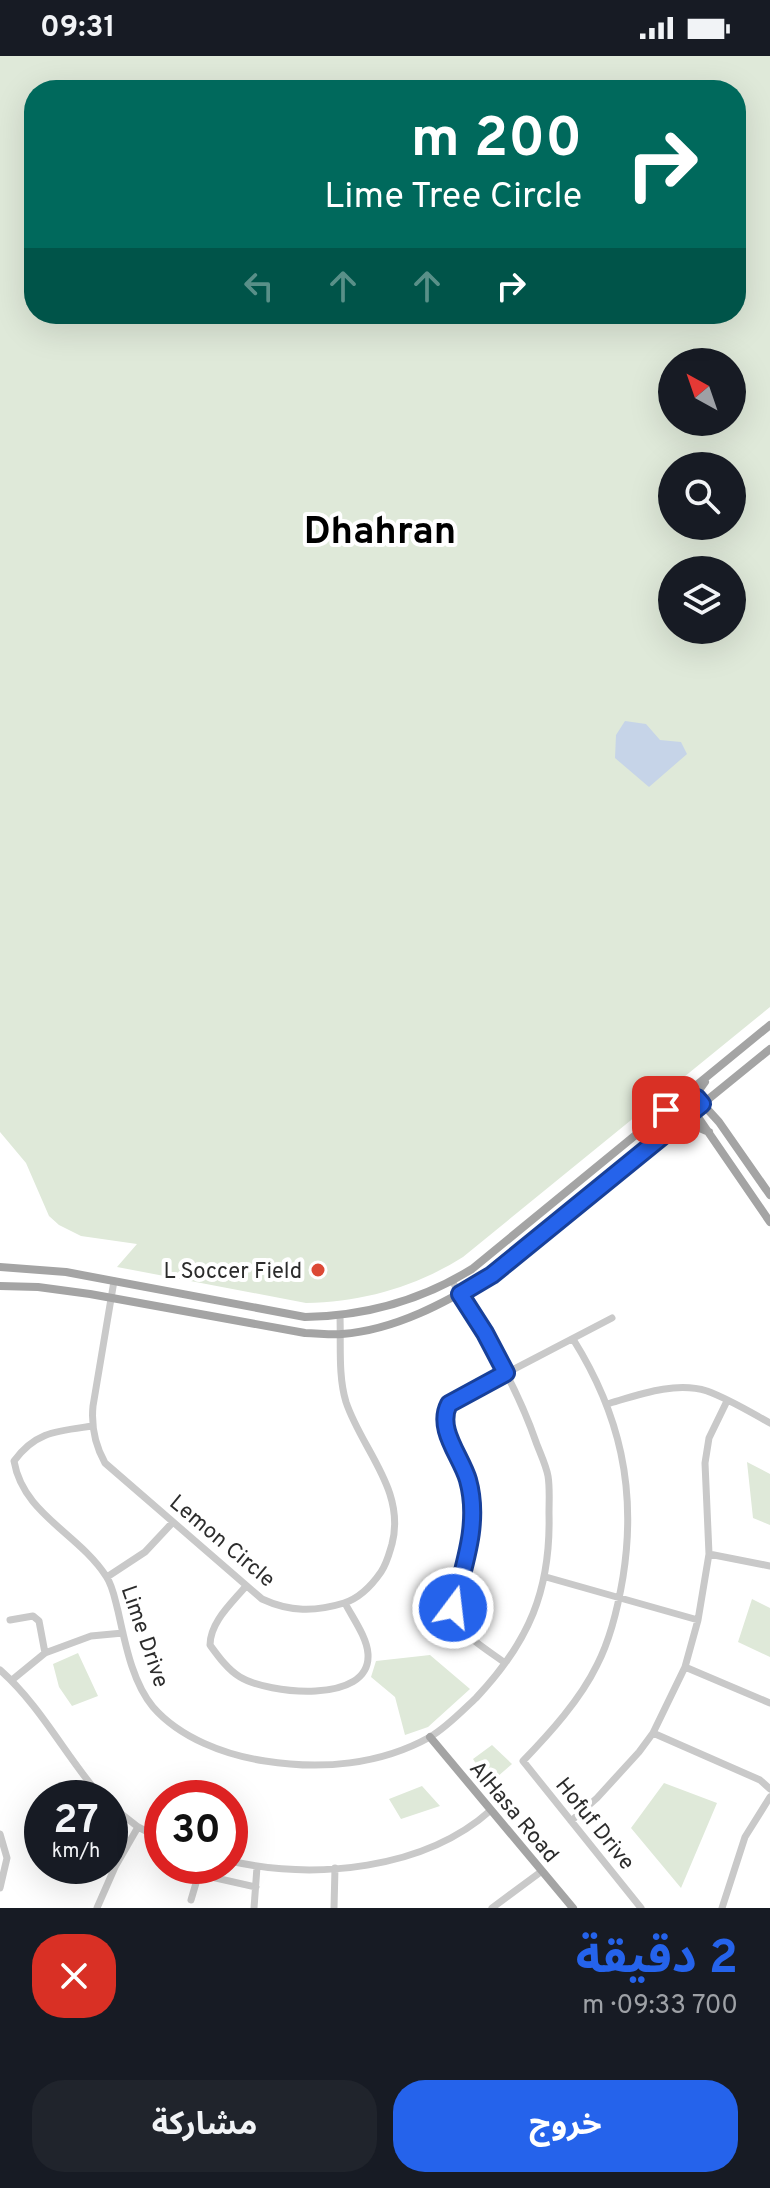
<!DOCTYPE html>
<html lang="ar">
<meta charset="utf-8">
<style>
body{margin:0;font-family:Overpass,"Noto Sans Arabic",sans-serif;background:#20242c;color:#f1f3f6;direction:rtl;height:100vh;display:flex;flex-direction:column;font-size:30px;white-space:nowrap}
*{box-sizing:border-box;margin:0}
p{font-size:26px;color:#9ea1a6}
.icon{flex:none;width:44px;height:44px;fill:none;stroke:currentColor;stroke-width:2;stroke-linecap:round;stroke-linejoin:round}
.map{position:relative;height:1852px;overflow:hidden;direction:ltr}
.drawer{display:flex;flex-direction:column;background:#171b24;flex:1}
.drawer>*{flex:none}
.hud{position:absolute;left:24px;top:24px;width:722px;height:244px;border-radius:32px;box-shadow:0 8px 32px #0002;direction:rtl;background:#00695c;color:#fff;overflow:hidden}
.needle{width:52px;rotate:320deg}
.controls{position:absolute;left:658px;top:292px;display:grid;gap:16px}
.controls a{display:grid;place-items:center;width:88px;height:88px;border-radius:50%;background:#171b24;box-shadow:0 8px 32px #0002;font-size:40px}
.speed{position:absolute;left:24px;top:1724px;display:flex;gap:16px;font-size:40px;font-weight:700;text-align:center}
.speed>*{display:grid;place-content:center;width:104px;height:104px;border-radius:50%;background:#171b24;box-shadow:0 8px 32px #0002;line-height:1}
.speed small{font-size:20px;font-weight:400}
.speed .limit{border:12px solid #d22;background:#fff;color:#111}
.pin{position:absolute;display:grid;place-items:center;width:68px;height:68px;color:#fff;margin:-34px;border-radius:16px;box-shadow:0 4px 12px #0006}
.me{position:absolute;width:88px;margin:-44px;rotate:15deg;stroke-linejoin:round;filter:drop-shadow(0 0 6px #0008)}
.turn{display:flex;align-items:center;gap:28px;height:168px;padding:0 32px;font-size:36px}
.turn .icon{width:104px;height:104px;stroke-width:2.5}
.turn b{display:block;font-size:56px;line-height:68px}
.lanes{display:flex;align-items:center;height:76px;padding:0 32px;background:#0003;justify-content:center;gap:40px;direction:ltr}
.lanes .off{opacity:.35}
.round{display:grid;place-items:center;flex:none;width:84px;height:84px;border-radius:32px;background:#20242c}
.overview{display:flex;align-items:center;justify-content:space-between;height:136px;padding:0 32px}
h1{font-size:48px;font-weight:700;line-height:60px;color:#2563eb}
.action{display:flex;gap:16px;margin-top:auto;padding:16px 32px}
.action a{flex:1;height:92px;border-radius:32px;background:#2563eb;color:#fff;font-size:32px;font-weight:700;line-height:92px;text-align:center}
.action a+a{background:#20242c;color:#f1f3f6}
.status{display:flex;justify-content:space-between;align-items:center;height:56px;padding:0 40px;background:#171b24;direction:ltr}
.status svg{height:22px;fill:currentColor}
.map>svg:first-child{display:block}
.green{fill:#dfe9d9;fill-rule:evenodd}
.water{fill:#c6d4e8}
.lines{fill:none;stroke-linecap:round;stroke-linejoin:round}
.minor{stroke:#c9c9c9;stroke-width:7}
.major{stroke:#a4a4a4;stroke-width:8}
.route-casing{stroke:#184099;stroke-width:20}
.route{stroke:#2563eb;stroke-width:14}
.poi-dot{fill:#dc4935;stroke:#fff;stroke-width:3}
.labels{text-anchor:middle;stroke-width:8;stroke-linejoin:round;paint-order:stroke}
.poi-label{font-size:22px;fill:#2c2c2c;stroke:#fff;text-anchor:end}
.street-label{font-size:22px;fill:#2c2c2c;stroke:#fff}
.town-label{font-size:38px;font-weight:bold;fill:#000;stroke:#fff}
</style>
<div class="status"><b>09:31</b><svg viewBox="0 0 49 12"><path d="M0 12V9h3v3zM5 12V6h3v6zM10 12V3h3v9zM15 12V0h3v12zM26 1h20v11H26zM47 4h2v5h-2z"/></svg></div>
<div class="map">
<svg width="770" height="1852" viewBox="0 0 770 1852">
<rect width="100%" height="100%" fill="#fff"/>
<path class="green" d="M 0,0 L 770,0 L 770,951 L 463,1201 C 415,1231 363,1246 306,1247 L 117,1211 L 137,1188 L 81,1180 L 59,1169 L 49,1160 L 26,1107 L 0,1076 ZM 34,34 L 736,34 L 736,258 L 34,258 ZM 672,306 L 732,306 L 732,366 L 672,366 ZM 672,410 L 732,410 L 732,470 L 672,470 ZM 672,514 L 732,514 L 732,574 L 672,574 Z
M 747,1406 L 770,1418 L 770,1469 L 753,1462 Z
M 752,1543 L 770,1552 L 770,1601 L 738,1586 Z
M 78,1597 L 98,1640 L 72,1650 L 59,1631 L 53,1608 Z
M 430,1599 L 470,1633 L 428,1671 L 405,1679 L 395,1641 L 371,1621 L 376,1605 Z
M 492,1689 L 512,1708 L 489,1728 L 473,1703 Z
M 664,1727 L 717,1747 L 681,1832 L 631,1772 Z
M 422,1730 L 440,1750 L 401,1763 L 389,1743 Z"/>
<path class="water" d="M 625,665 L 646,668 L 660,684 L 681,686 L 687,698 L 649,731 L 615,702 L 616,679 Z"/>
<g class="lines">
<path class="minor" d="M 114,1225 L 93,1350 C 91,1371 95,1389 105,1407 L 262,1543 C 290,1556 315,1556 344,1547 C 360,1542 372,1529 381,1516 C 387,1507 389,1498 392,1488 C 406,1434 362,1394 346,1346 C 338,1320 341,1288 340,1261
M 573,1283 C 620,1358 637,1433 623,1521 C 618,1551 611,1582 597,1609 C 580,1644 550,1677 523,1705 L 641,1852
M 607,1348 C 638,1339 675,1325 707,1335 C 729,1343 750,1356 770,1367
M 93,1370 C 58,1375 36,1375 14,1405 C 23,1458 78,1477 106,1520 C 113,1530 115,1544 118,1555 C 125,1586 132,1626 153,1651 C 180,1682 225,1699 265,1705 C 321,1714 380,1709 430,1681 C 447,1671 462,1655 476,1642 C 529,1586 551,1534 549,1457 C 549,1445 550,1432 548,1420 C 546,1409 540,1397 536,1386 C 516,1328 484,1276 452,1225
M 709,1498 L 770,1510
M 107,1521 L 145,1496 L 173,1466
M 546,1521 L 698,1564
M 246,1530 C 232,1547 210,1566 210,1589 C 218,1600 228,1614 240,1621 C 268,1638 371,1649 368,1598 C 367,1581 352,1561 345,1547
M 10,1564 L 33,1560 L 39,1565 L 45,1597
M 505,1607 C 492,1597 460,1578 454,1562 C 449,1549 475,1477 474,1453 C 473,1438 467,1419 461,1405 C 453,1387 432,1359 455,1344 L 612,1262
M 685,1611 L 770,1647
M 0,1614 C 41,1650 66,1701 102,1742
M 12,1624 L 45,1597 L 91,1580 L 123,1577
M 653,1677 L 760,1724 L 770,1733
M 110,1749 L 138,1771 L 162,1783
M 571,1765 L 597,1742 L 639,1696 L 653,1677 L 685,1611 L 698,1564 L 709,1498 L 705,1407 L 709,1382 L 727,1345
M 0,1778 L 7,1802 L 0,1832
M 230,1805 C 315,1824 424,1814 491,1754
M 198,1818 L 256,1831
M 191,1844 L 201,1810
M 97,1852 L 115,1811 L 138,1771
M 254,1852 L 257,1811
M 334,1852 L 335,1812
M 492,1852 L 542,1815
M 722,1852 L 745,1781 L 770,1741"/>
<path class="major" d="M 705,1026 L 689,1048 L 770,1166
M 699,1044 L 719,1066 L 770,1139
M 676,1069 L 695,1070 L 709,1076
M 0,1211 L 66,1216 L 305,1261 C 366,1260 420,1245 472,1213 L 770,969
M 0,1230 L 38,1231 L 90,1238 L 305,1277 C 317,1277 330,1279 342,1278 C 396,1274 446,1246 492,1219 L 770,993
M 430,1681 L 573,1852"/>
</g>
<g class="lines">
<defs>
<path id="route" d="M 453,1552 C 464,1509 480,1467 468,1424 C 461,1400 436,1373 449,1348 L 506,1317 L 485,1277 L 460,1238 L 492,1219 L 702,1048 L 697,1042 L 678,1044 L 666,1054"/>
</defs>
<use href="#route" class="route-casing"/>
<use href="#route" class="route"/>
</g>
<circle class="poi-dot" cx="318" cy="1214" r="8"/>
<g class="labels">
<g class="poi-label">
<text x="302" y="1222">L Soccer Field</text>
</g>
<g class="street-label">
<text transform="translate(223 1484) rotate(40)" y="8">Lemon Circle</text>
<text transform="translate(146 1580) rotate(71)" y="8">Lime Drive</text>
<text transform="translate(515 1755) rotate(50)" y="8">AlHasa Road</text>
<text transform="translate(596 1767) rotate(51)" y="8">Hofuf Drive</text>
</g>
<g class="town-label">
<text x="380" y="487">Dhahran</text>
</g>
</g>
</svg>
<div class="controls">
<a><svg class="needle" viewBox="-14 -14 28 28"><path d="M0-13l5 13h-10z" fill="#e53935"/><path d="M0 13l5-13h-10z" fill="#9ea1a6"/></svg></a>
<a><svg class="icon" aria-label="search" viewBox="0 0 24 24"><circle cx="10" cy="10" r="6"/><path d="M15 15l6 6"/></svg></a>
<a><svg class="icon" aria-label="layers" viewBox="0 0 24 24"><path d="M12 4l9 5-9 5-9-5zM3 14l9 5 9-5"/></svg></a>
</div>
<div class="speed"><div>27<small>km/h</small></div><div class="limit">30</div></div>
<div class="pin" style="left:666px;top:1054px;background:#d93025"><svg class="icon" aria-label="arrive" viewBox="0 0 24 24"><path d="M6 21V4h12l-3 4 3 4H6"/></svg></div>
<svg class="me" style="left:453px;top:1552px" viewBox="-20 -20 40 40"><circle r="17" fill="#2563eb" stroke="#fff" stroke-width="3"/><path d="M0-11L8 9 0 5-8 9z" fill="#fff"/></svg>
<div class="hud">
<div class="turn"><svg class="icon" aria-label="right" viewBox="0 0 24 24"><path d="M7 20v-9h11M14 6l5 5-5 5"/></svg><div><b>200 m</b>Lime Tree Circle</div></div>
<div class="lanes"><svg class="icon off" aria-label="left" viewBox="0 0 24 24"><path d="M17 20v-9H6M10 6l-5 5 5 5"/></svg><svg class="icon off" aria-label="ahead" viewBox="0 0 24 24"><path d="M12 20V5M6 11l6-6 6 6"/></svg><svg class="icon off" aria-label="ahead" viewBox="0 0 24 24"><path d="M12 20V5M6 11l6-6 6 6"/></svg><svg class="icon" aria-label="right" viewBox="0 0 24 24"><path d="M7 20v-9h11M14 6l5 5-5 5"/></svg></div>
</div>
</div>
<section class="drawer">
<div class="overview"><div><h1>2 دقيقة</h1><p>700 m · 09:33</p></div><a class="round" style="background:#d93025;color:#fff"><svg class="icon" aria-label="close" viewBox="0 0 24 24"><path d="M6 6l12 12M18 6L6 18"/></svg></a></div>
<div class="action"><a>خروج</a><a>مشاركة</a></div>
</section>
